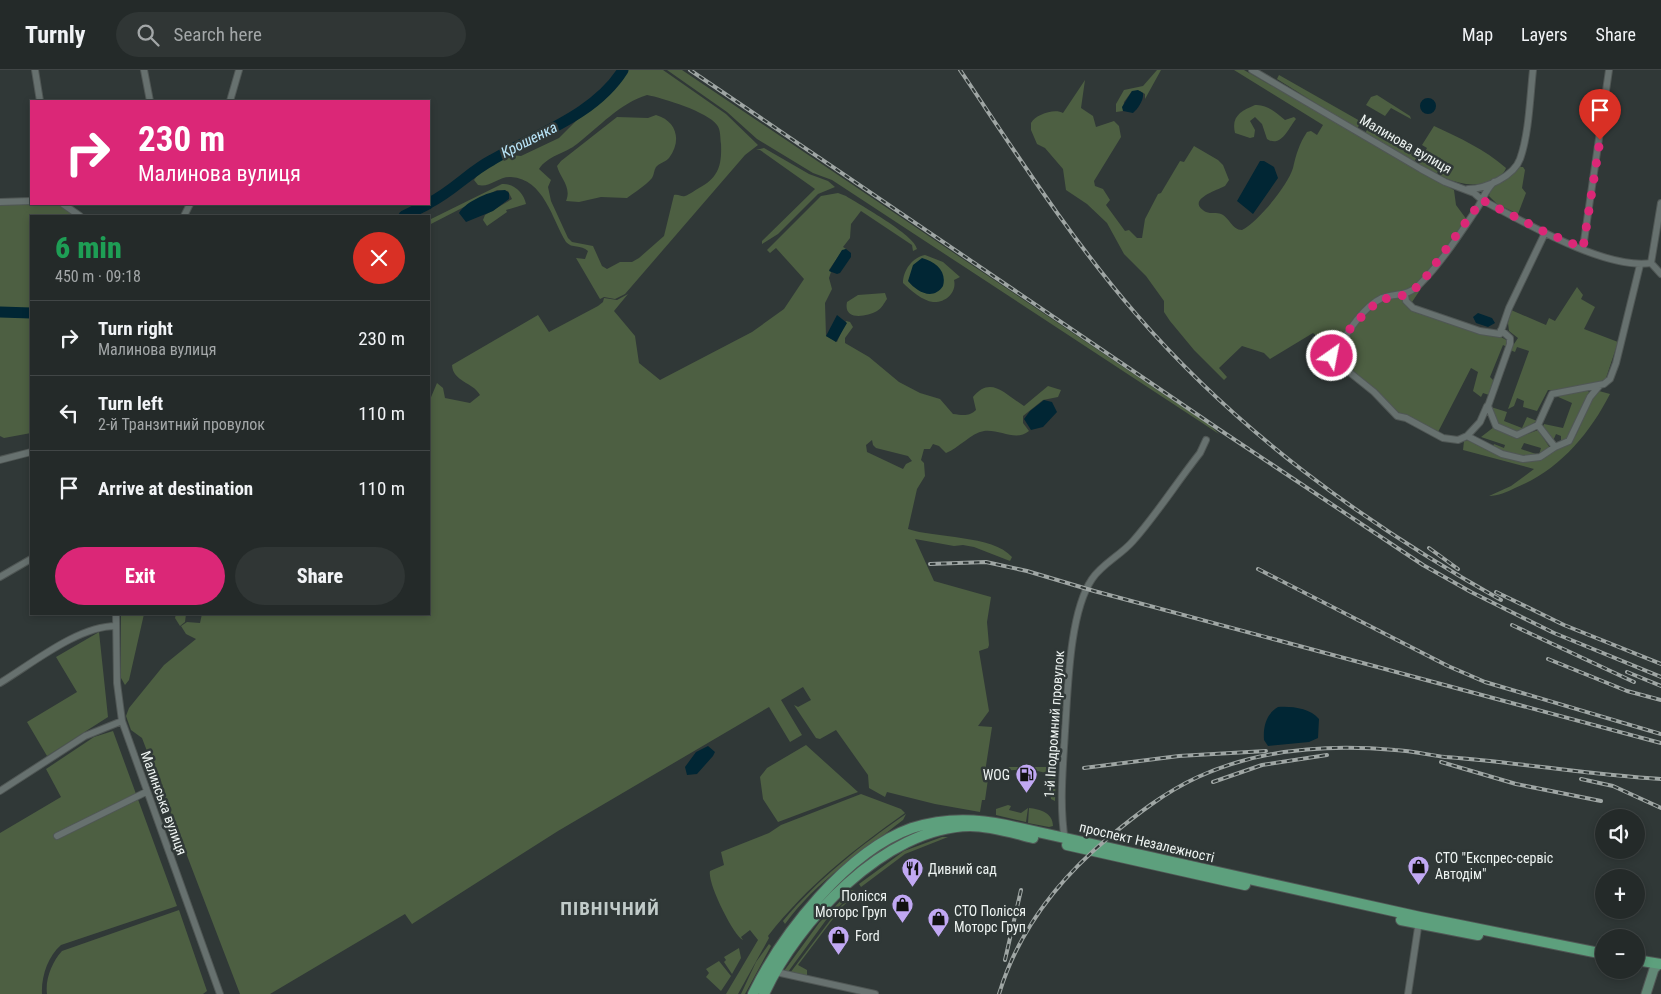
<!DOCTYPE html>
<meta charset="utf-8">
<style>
body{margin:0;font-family:"Roboto Condensed",sans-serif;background:#303635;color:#f1f3f6;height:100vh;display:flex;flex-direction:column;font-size:19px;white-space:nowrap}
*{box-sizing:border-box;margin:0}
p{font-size:16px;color:#a3a7a8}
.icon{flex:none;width:28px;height:28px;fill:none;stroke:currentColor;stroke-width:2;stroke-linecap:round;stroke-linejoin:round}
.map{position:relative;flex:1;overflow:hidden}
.panel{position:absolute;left:30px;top:145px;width:400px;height:400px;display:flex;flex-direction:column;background:#242a29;border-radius:0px;box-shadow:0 2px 8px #0003,0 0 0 1px #414646}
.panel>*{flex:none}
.top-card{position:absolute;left:30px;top:30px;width:400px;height:105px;border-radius:0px;box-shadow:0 2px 8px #0003,0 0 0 1px #414646;background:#db2777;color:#fff;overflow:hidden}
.tools{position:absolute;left:1595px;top:739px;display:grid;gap:10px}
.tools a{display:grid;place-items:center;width:50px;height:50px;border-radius:50%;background:#242a29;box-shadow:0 2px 8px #0003,0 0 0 1px #414646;font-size:25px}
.pin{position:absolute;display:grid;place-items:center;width:42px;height:42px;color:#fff;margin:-51px -21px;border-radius:50% 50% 50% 0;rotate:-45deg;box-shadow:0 0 5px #0007}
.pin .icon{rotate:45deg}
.me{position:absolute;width:55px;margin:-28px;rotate:33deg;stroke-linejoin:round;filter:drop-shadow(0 0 4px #0008)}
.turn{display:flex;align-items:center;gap:18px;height:105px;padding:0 25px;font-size:22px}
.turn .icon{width:65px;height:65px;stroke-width:2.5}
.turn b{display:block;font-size:35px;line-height:42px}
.round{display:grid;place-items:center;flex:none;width:52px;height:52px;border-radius:26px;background:#303635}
.summary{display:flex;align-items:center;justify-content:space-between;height:85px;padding:0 25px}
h1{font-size:30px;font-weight:800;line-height:38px;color:#1e9e55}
.button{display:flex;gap:10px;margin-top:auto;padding:10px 25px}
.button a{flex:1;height:58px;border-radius:30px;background:#db2777;color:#fff;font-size:20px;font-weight:800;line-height:58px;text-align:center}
.button a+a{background:#303635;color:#f1f3f6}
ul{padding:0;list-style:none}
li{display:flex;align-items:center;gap:15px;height:75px;padding:0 25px;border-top:1px solid #414646}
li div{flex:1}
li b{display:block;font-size:19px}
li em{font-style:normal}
header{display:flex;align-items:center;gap:30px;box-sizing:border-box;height:70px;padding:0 25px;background:#242a29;border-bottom:1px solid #414646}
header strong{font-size:24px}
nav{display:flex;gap:28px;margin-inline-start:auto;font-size:18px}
.search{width:350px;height:45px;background:#303635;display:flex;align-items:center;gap:12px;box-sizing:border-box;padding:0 18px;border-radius:28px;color:#a3a7a8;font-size:19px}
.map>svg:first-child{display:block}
.green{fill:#4d5f42;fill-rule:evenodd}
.water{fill:#012634}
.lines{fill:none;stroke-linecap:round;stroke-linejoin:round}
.river{stroke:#012634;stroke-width:11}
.street-casing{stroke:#505755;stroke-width:8}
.secondary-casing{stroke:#505755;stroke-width:11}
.primary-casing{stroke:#505755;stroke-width:12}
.street{stroke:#67716f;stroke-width:6}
.secondary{stroke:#628876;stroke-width:9}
.primary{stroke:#5da07d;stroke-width:10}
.rail-casing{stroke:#9fa6a4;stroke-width:4}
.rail{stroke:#303837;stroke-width:2;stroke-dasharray:5.5;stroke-linecap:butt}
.route{stroke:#db2777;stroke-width:9;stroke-dasharray:0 16.2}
.labels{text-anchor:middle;stroke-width:5;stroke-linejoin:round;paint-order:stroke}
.street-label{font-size:14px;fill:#eef4f2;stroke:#303837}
.poi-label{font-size:14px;fill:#eef4f2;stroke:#303837;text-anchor:start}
.water-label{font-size:15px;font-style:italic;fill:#bae7fb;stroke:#303837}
.district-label{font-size:19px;font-weight:bold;letter-spacing:1px;fill:#c1cbc9;stroke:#303837}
</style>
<header>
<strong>Turnly</strong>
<div class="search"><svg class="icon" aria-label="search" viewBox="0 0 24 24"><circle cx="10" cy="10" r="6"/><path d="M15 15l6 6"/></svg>Search here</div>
<nav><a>Map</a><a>Layers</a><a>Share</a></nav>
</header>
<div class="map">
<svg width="1661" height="924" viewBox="0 0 1661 924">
<rect width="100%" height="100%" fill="#303837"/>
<path class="green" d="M 621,0 L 663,0 L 726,44 L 758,75 L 745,85 L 625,224 L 615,229 L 604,227 L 600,229 L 576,188 L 585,189 L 588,181 C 581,174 572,179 566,172 C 552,149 544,109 511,107 C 499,106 490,118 478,115 L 474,110 L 477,106 L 499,88 L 510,85 L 521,86 L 559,68 L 615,12 ZM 647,25 C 663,28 708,42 717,55 C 721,60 720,68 721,74 C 722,96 718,108 699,118 C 695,120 689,125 685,126 C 681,127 679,124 674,125 L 664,166 L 639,188 L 632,192 L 620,192 L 607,199 L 602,196 L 593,176 L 572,172 L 568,168 L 551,131 L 548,117 L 551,110 L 539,99 C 547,86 566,83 577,74 C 599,57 620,33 647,25 Z
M 667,0 L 682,0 L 1211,356 L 1219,364 L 832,110 L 813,103 L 757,69 L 727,42 Z
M 1157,0 L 1161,0 L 1145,29 L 1145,24 L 1140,21 L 1132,21 L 1124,32 L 1123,41 L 1116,42 L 1116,34 L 1124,20 L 1143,16 Z
M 1234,0 L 1244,0 L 1454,120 L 1456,135 L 1467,150 L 1408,238 L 1501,267 L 1508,271 L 1507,277 L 1503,275 L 1490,307 L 1494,311 L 1489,325 L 1483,323 L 1481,327 L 1473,321 L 1478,302 L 1471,298 L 1437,364 L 1394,340 L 1336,288 L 1333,279 L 1313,263 L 1270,289 L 1264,283 L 1242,276 L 1219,298 L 1227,307 L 1224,310 L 1194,280 L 1170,251 L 1164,242 L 1164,231 L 1146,206 L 1124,184 L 1107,153 L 1087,134 L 1066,120 L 1063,99 L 1045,78 L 1037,74 L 1031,60 L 1031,53 C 1036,44 1055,38 1063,43 L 1085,10 L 1081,38 L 1093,46 L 1096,57 L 1114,51 L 1119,56 L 1121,67 L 1094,111 L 1095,116 L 1103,119 L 1110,130 L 1106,135 L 1125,161 L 1129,160 L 1137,168 L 1142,168 L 1145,149 L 1158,124 L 1161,123 L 1180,91 L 1184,92 L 1194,76 L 1218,90 L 1223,95 L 1229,110 L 1225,116 C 1218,120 1184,130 1206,142 C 1211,144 1217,142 1221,144 C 1230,148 1232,160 1242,160 C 1258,152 1288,115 1293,98 C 1296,85 1299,74 1307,62 L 1311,61 L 1317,65 L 1323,55 Z
M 1279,5 L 1360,51 L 1362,50 L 1357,59 L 1277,9 Z
M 1377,25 L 1410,46 L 1411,49 L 1391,38 L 1385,46 L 1366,35 L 1371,27 Z
M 1255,35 C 1267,34 1276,43 1285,50 L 1294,47 L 1296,49 C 1288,59 1281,78 1267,69 L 1262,54 L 1255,47 L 1250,51 L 1255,60 L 1254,67 L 1250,68 L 1235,63 C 1231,46 1241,41 1255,35 Z
M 656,45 C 677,51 682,71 669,88 C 666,92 659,93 656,97 C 654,100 654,105 652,108 C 645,116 635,122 627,128 L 601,127 L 579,132 L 566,131 C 572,117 560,108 557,96 L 561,91 L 617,47 L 648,48 Z
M 1434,56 C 1460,68 1484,79 1506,98 C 1504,104 1500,106 1495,109 C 1469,123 1441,107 1418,94 L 1427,78 L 1422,75 Z
M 1369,57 L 1417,84 L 1422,78 L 1414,92 L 1365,63 Z
M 764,78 L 809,104 L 828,111 L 835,117 L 818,124 L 778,164 L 762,174 L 762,171 L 815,119 L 760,80 L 756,80 Z
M 1518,97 L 1523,97 L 1525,100 L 1522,118 L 1526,123 L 1518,144 L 1497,134 L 1489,126 L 1491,118 Z
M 502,114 C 514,113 524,123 526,134 L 506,140 L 507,142 L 487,156 L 483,150 L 485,145 L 512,129 L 508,121 L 497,120 L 429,155 L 429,150 Z
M 838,123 L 846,126 C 860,135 915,165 917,179 L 913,181 L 912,175 L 861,141 L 851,154 L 850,168 L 843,177 L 846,179 L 842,181 L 829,200 L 831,202 L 829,208 L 832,219 L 825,233 L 826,266 L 837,272 L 846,251 L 850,252 L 853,257 L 845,268 L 845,273 L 869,287 L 899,312 L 920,323 L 940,329 L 953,344 C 962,345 969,347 976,340 L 973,327 C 991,304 1007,326 1024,336 L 1048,316 L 1061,320 L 1058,327 L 1043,330 L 1023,346 L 1023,353 L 1029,361 C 1016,372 1000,359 984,361 C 971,363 959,378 946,383 L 939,376 L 933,374 L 930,379 L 924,379 L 921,390 L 924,393 L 925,406 L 917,419 L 908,459 C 934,468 993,465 1012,487 L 1010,491 L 974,477 L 963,475 L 954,476 L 915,469 L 934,511 L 991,527 L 987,552 L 989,575 L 988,578 L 979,581 L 989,641 L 978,656 L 992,657 L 985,702 L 1007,699 L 1007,697 L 1056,697 L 1055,731 L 1051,729 L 1049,710 L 1046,703 L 1029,699 L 989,702 L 985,730 L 982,730 L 980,742 L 935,734 L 887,722 L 885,727 L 869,718 L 868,705 L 836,660 L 820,669 L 816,668 L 794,635 L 798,637 L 811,630 L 803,617 L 781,630 L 802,665 L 790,672 L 769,637 L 558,761 L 412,854 L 405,844 L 270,924 L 240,924 L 142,668 L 131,660 L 126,646 L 129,638 L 164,595 L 196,569 L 186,564 L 181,556 L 187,552 L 200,553 L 202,544 L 429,544 L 429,332 L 437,313 L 443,318 L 445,328 L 470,333 L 480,325 C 473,312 453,312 452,295 L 538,245 L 549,262 L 598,236 L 603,232 L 604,228 L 617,230 L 628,224 L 614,241 L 635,266 L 639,293 L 660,310 L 752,262 L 784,239 L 804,209 L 776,178 L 770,183 L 767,180 L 821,126 ZM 872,370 L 873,375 L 876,378 L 908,386 L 912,391 L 906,394 L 903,399 L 867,382 L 866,375 Z
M 0,132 L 63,134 L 80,146 L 31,146 L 31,363 L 4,368 L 0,366 Z
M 925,185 L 943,192 L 960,207 L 954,210 C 957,222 946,233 933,232 C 923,231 910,220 903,213 C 903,200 913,187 925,185 Z
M 1577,217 L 1583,225 L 1581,229 L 1595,237 L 1584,259 L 1618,272 L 1606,308 L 1603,311 L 1559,321 L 1548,320 L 1537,341 L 1523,337 L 1524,331 L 1517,328 L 1514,336 L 1508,339 L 1529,281 L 1517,277 L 1515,282 L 1510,280 L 1518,268 L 1509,261 L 1508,253 L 1511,240 L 1546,255 L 1549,248 L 1555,251 Z
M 885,223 L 887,229 C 884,233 882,238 877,241 C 866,247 843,251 847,232 L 858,225 Z
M 1588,319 L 1589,323 L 1568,369 L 1561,372 L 1561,366 L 1556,364 L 1553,371 L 1543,357 L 1544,354 L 1563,358 L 1572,333 L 1556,326 Z
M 1599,321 L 1610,324 C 1589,365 1558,401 1515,418 C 1507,422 1498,426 1489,426 L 1511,416 L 1534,399 L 1463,380 L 1464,371 L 1468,370 C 1478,374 1513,390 1522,390 C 1536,389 1569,377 1576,365 C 1584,351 1586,332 1599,321 Z
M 1491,337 L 1507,342 L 1504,351 L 1522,358 L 1527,347 L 1537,351 L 1518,363 L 1500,358 Z
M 1494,357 L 1517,368 L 1538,360 L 1550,378 C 1531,391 1512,387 1493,376 L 1494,374 L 1504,378 L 1505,375 L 1481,367 ZM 1524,373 L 1541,378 L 1539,385 L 1521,379 Z
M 121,544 L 144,544 L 129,610 L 125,615 L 121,608 Z
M 176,544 L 186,544 L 185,552 L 180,556 L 175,548 Z
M 99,562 L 108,647 L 47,686 L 27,652 L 77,622 L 56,587 Z
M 113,661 L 177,836 L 61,875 C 48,886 41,907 42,924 L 0,924 L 0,763 L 61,727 L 46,699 L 94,667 Z
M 806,675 L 858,722 L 778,752 L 763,729 L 760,707 L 767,698 Z
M 861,724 L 901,739 L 905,743 C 853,780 808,815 768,866 L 769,868 L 738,924 L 726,924 L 758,870 L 750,860 L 741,867 L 743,870 C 733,865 707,812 710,801 L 724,795 L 721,782 L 769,763 L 781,755 Z
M 1008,735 L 1011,736 L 1009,740 L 1021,743 L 1028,738 L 1026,752 L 996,745 L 996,739 Z
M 1029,738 C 1040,739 1053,743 1053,756 L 1049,757 L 1028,753 Z
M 906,744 L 903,750 C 861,783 817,810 785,854 L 783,851 C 819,808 860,776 906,744 Z
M 942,767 L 948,767 L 905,784 L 861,817 L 859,814 L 904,781 Z
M 851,820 L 855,821 L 829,846 L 788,902 L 784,901 L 819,853 Z
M 857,823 L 842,837 L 798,895 L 807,900 L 807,906 L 790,903 L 841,836 Z
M 179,840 L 207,921 L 203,924 L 47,924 C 45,909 52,892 62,881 Z
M 769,874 L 771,876 L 745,924 L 741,924 L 756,892 Z
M 739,878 L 741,888 L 732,904 L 724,892 L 726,890 L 724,887 Z
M 719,891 L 731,906 L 721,921 L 706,907 L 709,903 L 706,899 Z"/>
<path class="water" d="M 1138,20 L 1143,23 C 1144,30 1138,39 1133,43 L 1123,41 L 1122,37 L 1132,21 Z
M1420 36a8 8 0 1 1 16 0a8 8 0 1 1-16 0Z
M 1260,91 L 1264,91 L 1274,97 L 1278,108 L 1253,144 L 1237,131 Z
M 505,120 L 509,123 L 509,129 L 493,141 L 466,152 L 459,143 C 466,131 492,120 505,120 Z
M 846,179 L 851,183 L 851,187 L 840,203 L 837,204 L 829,201 L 842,180 Z
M 922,188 C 936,192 947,201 943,216 C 933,231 917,222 908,211 L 913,195 Z
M 1478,243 L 1492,248 L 1495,253 L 1488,257 L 1476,253 L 1473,247 Z
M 837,245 L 847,253 L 836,272 L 826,266 Z
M 1044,330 L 1052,332 L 1057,342 L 1043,357 L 1031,360 L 1024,349 L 1030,341 Z
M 1278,637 C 1291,636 1310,638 1319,649 L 1318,668 L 1309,672 L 1268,676 L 1264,670 C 1263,657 1266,644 1278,637 Z
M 708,676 L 715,682 L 713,686 L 697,704 L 687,705 L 685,697 L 696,682 Z"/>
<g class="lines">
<path class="river" d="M 429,133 C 452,122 469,102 492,90 C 536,64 595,45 623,0
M 404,146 L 428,134
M 0,242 L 31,243"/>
<defs>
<path id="street" d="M 35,0 L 40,31
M 144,0 L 150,31
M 1252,0 L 1421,99 L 1445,112 L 1474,123 L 1482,130 C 1524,152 1605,200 1651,193 L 1661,204
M 230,31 L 239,0
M 1494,112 C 1485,120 1483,130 1476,140 C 1459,165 1441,193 1420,214 C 1406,228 1398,222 1382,228 C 1361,238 1345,267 1333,286 L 1333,289 L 1374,322 L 1397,346 L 1406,348 L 1443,368 L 1458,370 L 1467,366 L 1502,384 L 1523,389 L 1540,387 L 1555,377 L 1569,371 L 1590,327 L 1600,315
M 1468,119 C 1486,119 1514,106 1520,89 C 1529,64 1530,27 1533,0
M 0,132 L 31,131
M 63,134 L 80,146
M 184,146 L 190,134
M 1583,178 L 1609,0
M 1651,193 L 1661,133
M 1405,225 L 1406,231 L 1413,238 L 1480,261 L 1500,264 L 1509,238 L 1545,163
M 1501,260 L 1510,268 L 1510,274 L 1488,336 L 1496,356 L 1517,365 L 1538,355 L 1552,324 L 1604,314 L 1610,309 L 1616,293 L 1640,195
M 1538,355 L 1555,377
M 1467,366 L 1480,352 L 1487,336
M 0,390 L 31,382
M 0,507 L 31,489
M 116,544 L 117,613 L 122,651 L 220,924
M 0,613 C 33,593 78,556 116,556
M 0,721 L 85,666 L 122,651
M 57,766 L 146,722
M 1065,771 C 1059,734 1063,698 1065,661 C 1068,620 1069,543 1092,509 C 1102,494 1121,485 1133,471 C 1157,444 1177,412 1200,383 L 1206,370
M 776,902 L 875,924
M 1408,924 L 1419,851"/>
<path id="secondary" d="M 1646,924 L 1654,899 L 1659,894"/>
<path id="primary" d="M 1067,775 L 1245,815
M 1401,850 L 1478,865
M 1636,890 L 1661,894
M 753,924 C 782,864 847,781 912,758 C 943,748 974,748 1006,755 L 1420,847 L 1604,884
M 764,924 C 797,852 885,757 970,756 C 991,756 1013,763 1033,768"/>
</defs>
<use href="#street" class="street-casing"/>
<use href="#secondary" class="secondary-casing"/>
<use href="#primary" class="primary-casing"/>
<use href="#street" class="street"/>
<use href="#secondary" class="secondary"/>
<use href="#primary" class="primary"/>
<defs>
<path id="rail" d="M 690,0 L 1220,360 L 1423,495 L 1471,522 L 1554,563 L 1661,607
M 960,0 C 1016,83 1070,168 1136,244 C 1239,363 1364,453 1501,530
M 1429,478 L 1458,499
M 930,494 L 986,492 L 1027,501 L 1094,521 L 1661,673
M 1258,499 L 1448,596 L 1485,612 L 1661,664
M 1496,522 L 1564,555 L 1661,594
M 1512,555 L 1634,612
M 1548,589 L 1627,621 L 1661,630
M 1627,602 L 1661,616
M 1441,692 L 1516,714 L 1601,731
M 1084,698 L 1179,686 L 1266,681
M 1581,709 L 1613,716 L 1661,738
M 1213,712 L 1262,695 L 1327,685
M 1005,890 L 1021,820
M 999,924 C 1018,861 1058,810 1108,768 C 1136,745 1165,722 1198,707 C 1259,679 1329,674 1395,680 C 1412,681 1429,685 1445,687 C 1517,692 1589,705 1661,709"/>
</defs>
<use href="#rail" class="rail-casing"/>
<use href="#rail" class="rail"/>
</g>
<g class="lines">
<path class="route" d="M 1332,286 L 1352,256 L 1379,230 L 1405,225 L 1420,215 L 1482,130 L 1545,162 L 1583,178 L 1600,70"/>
</g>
<defs>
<symbol id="fuel-pin" viewBox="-11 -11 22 30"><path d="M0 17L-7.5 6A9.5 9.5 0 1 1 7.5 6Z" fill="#c1a8f3" stroke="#303837"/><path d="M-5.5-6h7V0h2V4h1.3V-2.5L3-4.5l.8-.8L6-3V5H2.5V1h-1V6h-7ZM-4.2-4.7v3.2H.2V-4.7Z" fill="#111"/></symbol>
<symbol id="shop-pin" viewBox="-11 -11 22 30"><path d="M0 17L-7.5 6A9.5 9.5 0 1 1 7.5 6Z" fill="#c1a8f3" stroke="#303837"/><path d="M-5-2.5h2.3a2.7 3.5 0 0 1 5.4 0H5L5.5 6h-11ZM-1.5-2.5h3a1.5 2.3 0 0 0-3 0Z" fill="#111"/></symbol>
<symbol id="restaurant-pin" viewBox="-11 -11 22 30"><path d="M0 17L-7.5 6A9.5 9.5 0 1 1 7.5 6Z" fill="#c1a8f3" stroke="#303837"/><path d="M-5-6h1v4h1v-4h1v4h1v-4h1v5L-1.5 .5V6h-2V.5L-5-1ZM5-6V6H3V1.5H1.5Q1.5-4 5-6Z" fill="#111"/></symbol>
</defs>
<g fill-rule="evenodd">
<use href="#fuel-pin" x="1014" y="692" width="25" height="34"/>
<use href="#shop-pin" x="1406" y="784" width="25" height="34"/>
<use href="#restaurant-pin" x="900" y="786" width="25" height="34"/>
<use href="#shop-pin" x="890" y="822" width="25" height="34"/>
<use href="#shop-pin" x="926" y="836" width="25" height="34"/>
<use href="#shop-pin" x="826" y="854" width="25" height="34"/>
</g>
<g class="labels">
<g class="street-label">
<text transform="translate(1406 74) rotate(30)" y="5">Малинова вулиця</text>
<text transform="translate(1054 654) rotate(-86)" y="5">1-й Іподромний провулок</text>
<text transform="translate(164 733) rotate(70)" y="5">Малинська вулиця</text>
<text transform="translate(1147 772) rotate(13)" y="5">проспект Незалежності</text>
</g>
<g class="poi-label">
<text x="1010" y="710" text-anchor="end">WOG</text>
<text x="1435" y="793">СТО "Експрес-сервіс<tspan x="1435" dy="16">Автодім"</tspan></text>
<text x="928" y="804">Дивний сад</text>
<text x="887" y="831" text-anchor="end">Полісся<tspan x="887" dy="16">Моторс Груп</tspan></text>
<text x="954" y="846">СТО Полісся<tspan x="954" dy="16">Моторс Груп</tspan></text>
<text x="855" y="871">Ford</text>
</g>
<g class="water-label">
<text transform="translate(529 70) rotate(-27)" y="5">Крошенка</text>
</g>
<g class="district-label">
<text x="610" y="845">ПІВНІЧНИЙ</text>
</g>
</g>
</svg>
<div class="tools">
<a><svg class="icon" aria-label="sound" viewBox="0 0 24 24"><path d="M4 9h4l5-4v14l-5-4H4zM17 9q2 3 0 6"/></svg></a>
<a>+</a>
<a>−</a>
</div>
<div class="pin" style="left:1600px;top:70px;background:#d93025"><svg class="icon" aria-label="arrive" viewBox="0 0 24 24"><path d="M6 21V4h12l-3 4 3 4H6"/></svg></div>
<svg class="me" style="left:1332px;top:286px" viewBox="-20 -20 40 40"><circle r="17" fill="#db2777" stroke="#fff" stroke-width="3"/><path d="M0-11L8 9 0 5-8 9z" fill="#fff"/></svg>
<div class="top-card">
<div class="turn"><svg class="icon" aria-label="right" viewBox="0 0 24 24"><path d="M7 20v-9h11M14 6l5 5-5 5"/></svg><div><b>230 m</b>Малинова вулиця</div></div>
</div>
<section class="panel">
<div class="summary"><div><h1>6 min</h1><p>450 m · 09:18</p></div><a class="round" style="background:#d93025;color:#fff"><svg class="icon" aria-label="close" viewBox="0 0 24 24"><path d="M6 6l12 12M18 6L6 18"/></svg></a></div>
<ul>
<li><svg class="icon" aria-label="right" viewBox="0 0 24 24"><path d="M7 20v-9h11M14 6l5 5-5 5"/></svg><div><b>Turn right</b><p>Малинова вулиця</p></div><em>230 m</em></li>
<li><svg class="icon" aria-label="left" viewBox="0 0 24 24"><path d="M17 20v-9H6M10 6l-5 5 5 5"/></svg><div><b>Turn left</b><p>2-й Транзитний провулок</p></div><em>110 m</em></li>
<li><svg class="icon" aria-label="arrive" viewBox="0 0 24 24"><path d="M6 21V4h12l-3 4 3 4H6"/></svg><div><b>Arrive at destination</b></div><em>110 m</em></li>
</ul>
<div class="button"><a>Exit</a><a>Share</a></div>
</section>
</div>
